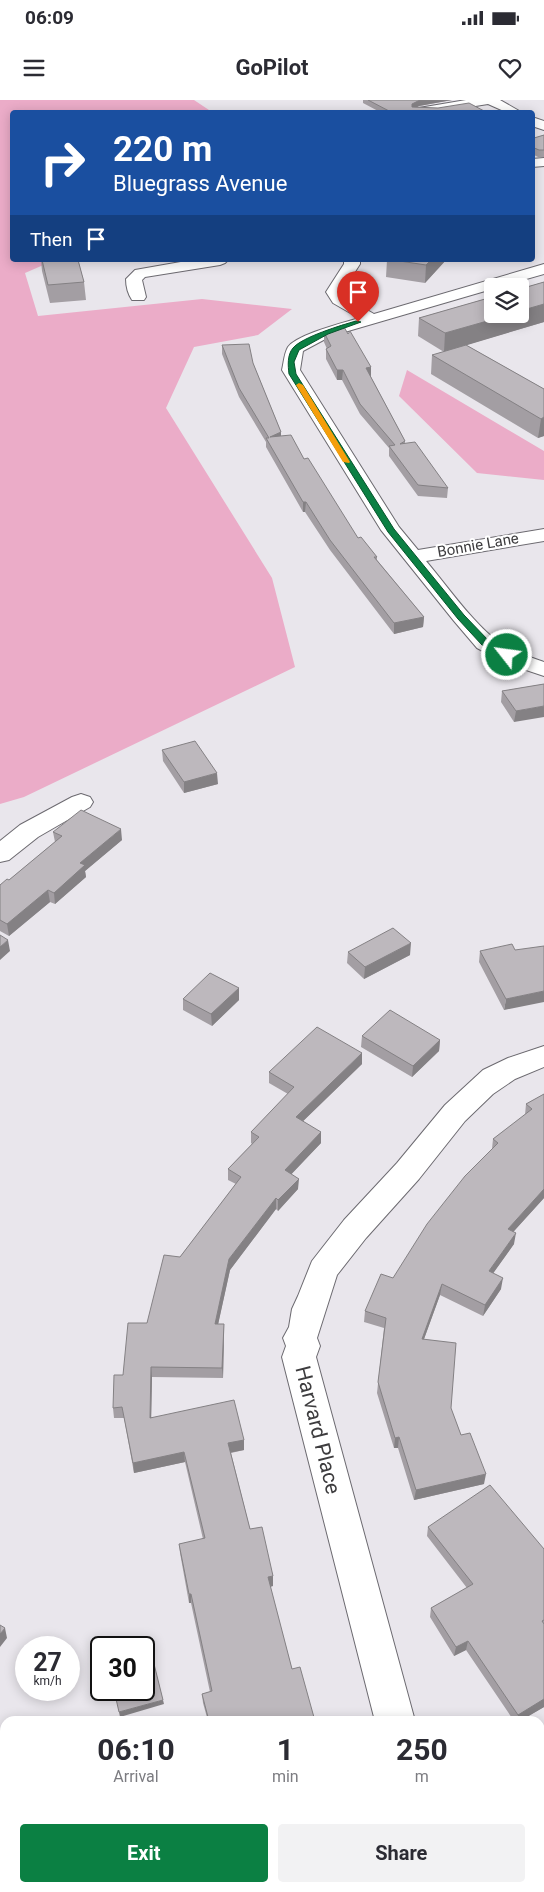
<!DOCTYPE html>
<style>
body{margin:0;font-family:Roboto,sans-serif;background:#f2f2f3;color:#2b2b33;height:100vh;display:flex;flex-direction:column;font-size:19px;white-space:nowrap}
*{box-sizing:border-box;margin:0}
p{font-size:16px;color:#7c7c81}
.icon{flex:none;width:28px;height:28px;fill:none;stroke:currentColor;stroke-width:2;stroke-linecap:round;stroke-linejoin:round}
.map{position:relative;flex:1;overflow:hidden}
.sheet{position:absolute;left:0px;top:1616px;width:545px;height:176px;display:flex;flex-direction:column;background:#fff;border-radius:15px 15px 0 0;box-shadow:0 2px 12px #0003}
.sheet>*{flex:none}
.guide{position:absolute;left:10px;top:10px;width:525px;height:152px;border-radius:5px;box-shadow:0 2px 12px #0003;background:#1a4fa0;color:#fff;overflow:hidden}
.controls{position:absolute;left:484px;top:178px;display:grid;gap:10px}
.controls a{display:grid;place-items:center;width:45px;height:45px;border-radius:5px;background:#fff;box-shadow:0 2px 12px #0003;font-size:25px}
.speed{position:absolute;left:15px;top:1536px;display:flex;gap:10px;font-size:25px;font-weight:700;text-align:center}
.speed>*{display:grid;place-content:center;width:65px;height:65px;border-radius:50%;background:#fff;box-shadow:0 2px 12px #0003;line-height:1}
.speed small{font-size:12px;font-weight:400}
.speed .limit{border:2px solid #111;border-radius:8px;background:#fff;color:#111}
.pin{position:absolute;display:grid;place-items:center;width:42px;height:42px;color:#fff;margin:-51px -21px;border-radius:50% 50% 50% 0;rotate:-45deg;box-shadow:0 0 5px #0007}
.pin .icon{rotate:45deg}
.me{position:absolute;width:55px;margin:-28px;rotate:300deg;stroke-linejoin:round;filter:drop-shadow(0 0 4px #0008)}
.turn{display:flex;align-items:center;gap:18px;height:105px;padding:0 20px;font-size:22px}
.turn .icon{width:65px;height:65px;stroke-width:2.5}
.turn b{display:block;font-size:35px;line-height:42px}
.then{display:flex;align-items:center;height:48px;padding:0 20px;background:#0003;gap:10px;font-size:19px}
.eta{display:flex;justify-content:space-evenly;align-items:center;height:85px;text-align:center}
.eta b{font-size:30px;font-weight:700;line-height:35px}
.button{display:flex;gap:10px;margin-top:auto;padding:10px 20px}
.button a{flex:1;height:58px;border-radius:5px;background:#0b8043;color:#fff;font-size:20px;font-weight:700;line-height:58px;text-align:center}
.button a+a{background:#f2f2f3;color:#2b2b33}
.status{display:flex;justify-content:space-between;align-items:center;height:35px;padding:0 25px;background:#fff;direction:ltr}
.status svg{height:14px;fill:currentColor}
header{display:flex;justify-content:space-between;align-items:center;height:65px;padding:0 20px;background:#fff;font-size:22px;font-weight:700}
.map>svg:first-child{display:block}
.green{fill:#ebacc8}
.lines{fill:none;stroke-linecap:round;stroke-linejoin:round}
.minor-casing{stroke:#6c6a70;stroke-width:2}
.minor{fill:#fff;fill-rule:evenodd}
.wall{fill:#a39ea3}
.shaded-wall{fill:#848184}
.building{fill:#bdb8bd;stroke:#848184}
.route{fill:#0b8043;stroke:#07532c}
.slow{fill:#f59e0b}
.labels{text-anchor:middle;stroke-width:4;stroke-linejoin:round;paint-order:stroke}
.far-street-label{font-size:15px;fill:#3d3c3e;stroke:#fff}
.near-street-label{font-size:21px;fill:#3d3c3e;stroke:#fff}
</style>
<div class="status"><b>06:09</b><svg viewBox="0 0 49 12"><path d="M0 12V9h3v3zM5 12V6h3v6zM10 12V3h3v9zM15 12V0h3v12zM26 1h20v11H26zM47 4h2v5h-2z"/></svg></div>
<header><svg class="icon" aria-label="menu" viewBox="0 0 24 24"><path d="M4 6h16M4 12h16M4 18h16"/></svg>GoPilot<svg class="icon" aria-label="heart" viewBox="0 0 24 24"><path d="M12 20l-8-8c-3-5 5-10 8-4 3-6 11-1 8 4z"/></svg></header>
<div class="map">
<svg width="544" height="1792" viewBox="0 0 544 1792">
<rect width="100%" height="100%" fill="#e9e6ec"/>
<path class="green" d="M 0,0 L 194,0 L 212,12 L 12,12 L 12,160 L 55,160 L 25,173 L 38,216 L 202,199 L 292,209 L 258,235 L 194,247 L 166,308 L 272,478 L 295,567 L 24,697 L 0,704 Z
M 407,270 L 544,351 L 544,380 L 477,373 L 399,296 Z"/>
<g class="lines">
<defs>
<path id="minor" d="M 466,0 L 500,0 L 521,12 L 506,12 L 488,4 L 438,12 L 413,12 L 419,8 Z
M 532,17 L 544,21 L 544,30 L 532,26 Z
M 544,58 L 544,66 L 532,67 L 532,59 Z
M 192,160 L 228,160 L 225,163 L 220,165 L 145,177 L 142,180 L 146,197 L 144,200 L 132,200 C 128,194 126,187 126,179 L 135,170 Z
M 344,160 L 360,160 L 360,164 L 342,192 L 345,197 L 374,214 L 544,164 L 544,174 L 502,186 L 492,186 L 492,189 L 331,236 L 303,251 L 300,270 L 399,427 L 418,450 L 544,429 L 544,441 L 426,461 C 447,486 467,515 492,537 C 505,549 527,556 544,562 L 544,576 L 505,563 L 477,548 L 454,521 L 381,430 L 282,270 C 284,262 284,254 288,247 C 298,234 343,223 359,218 L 333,203 L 326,192 L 344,164 Z
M 81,694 L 90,697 L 93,702 L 90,707 L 38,737 L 9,760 L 0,762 L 0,741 L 20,725 L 72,697 Z
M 544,946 L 544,967 L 515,979 L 493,994 L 465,1021 L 419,1079 L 366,1138 L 337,1175 L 317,1238 L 320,1246 L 316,1257 L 415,1621 L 375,1621 L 282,1257 L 286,1246 L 283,1238 L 289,1227 L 292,1209 L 298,1196 L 312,1161 L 344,1120 L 397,1063 L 445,1005 L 483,970 L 508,958 Z
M 544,1670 L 544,1712 L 540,1713 L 540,1671 Z
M 0,1705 L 5,1705 L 5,1747 L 0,1747 Z"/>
</defs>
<use href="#minor" class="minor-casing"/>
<use href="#minor" class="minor"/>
</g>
<path class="wall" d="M 363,0 L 452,0 L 419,6 L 417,7 L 486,12 L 380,12 L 363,3 Z
M 544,35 L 544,57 L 538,57 L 532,54 L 532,37 L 534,38 Z
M 41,160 L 78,160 L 84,182 L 86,200 L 50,203 L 42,171 Z
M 387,160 L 446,160 L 425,183 L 386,177 Z
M 544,182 L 544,222 L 466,245 L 544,289 L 544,336 L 538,338 L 431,274 L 432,255 L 444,252 L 418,236 L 419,218 Z
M 324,232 L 348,234 L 371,267 L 371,277 L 405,341 L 405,344 L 448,388 L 447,398 L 418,396 L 389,356 L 389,348 L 360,314 L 342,280 L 337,280 L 326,259 L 326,249 L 327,249 L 324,242 Z
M 222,245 L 253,263 L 281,332 L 281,336 L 304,359 L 358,438 L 377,457 L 377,460 L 424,517 L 423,527 L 394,534 L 330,450 L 305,412 L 303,412 L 266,347 L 266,342 L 239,297 L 222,254 Z
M 544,584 L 514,622 L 501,602 L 502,591 Z
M 162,650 L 218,684 L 184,693 L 163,661 Z
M 53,732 L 122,740 L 85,771 L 86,777 L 55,804 L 50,802 L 9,836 L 0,831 L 0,785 L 9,780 L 55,742 Z
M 515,850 L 504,910 L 479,862 L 480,851 Z
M 348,852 L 410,855 L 364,879 L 347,863 Z
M 239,888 L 239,900 L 212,926 L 183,910 L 183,899 Z
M 362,936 L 440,940 L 439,951 L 412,977 L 361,947 Z
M 362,964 L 303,1021 L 321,1043 L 291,1074 L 298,1089 L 278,1111 L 276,1109 L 230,1170 L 218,1224 L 224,1224 L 224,1234 L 223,1278 L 152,1277 L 151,1317 L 244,1340 L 244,1350 L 231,1353 L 250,1429 L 273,1476 L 273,1486 L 270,1487 L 292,1569 L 315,1621 L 208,1621 L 203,1603 L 202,1594 L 210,1592 L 191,1503 L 189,1503 L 180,1453 L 179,1444 L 203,1439 L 185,1362 L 134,1373 L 124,1318 L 114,1318 L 113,1308 L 123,1275 L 147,1223 L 180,1157 L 236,1084 L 228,1080 L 228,1069 L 252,1044 L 251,1043 L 251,1032 L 288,994 L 269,983 L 269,972 Z
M 544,994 L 544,1098 L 513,1132 L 514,1144 L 493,1173 L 501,1189 L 483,1216 L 440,1195 L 424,1239 L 461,1335 L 484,1384 L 414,1400 L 398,1348 L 394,1348 L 377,1293 L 384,1228 L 364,1222 L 365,1211 L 393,1178 L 492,1049 L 493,1039 L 525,1015 L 526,1004 Z
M 428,1427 L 544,1449 L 544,1607 L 520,1621 L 514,1621 L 466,1550 L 454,1556 L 430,1517 L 431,1508 L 467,1488 L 427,1436 Z"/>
<path class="shaded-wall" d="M 419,0 L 452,0 L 419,6 L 412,10 L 412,4 Z
M 431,160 L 446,160 L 425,183 L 426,165 Z
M 544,204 L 544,222 L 444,252 L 445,233 L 512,214 L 520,214 L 520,211 Z
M 371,267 L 371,277 L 366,268 Z
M 337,270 L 343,270 L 342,280 L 337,280 Z
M 544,317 L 544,336 L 538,338 L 541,319 Z
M 281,332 L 281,341 L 270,337 Z
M 303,402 L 306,402 L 305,412 L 303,412 Z
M 424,517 L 423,527 L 394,534 L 394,523 Z
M 544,606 L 544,617 L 514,622 L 516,611 Z
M 217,673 L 218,684 L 184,693 L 184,682 Z
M 121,729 L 122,740 L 85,771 L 86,777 L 55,804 L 54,793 L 80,763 Z
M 48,790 L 50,802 L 9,836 L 7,824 Z
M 8,840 L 10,851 L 0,860 L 0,847 Z
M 411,843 L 410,855 L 364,879 L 365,867 Z
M 239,888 L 239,900 L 212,926 L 211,914 Z
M 544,891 L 544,902 L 504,910 L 506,899 Z
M 440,940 L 439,951 L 412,977 L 413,966 Z
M 362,953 L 362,964 L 296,1028 L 296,1017 Z
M 321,1032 L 321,1043 L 285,1081 L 285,1070 Z
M 299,1079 L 298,1089 L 278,1111 L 278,1100 Z
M 544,1089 L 544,1098 L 506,1140 L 508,1129 Z
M 276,1098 L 276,1109 L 230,1170 L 216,1234 L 215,1224 L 229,1159 Z
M 516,1133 L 514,1144 L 487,1182 L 489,1171 Z
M 503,1178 L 501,1189 L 483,1216 L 485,1205 Z
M 442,1184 L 440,1195 L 420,1250 L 422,1239 Z
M 224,1224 L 224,1234 L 223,1278 L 222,1268 Z
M 151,1267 L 152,1277 L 151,1328 L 150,1318 Z
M 399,1337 L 398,1348 L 394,1348 L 395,1338 Z
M 244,1340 L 244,1350 L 228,1353 L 228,1343 Z
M 184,1352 L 185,1362 L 134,1373 L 133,1363 Z
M 486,1374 L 484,1384 L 414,1400 L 416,1390 Z
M 273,1476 L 273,1486 L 268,1487 L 268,1477 Z
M 189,1494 L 191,1494 L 191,1503 L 189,1503 Z
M 5,1528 L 7,1538 L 0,1547 L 0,1534 Z
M 468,1541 L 466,1550 L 454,1556 L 456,1547 Z
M 544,1599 L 544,1607 L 520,1621 L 517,1621 L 518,1615 Z
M 163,1600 L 164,1604 L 120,1617 L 119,1612 Z"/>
<path class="building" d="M 368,0 L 420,0 L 412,4 L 412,7 L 438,8 L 469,3 L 486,12 L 391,12 Z
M 544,35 L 544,50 L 539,50 L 532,47 L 532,37 L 534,38 Z
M 42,160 L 78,160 L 84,182 L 48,185 Z
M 393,160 L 431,160 L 426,165 Z
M 544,182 L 544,204 L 520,211 L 520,189 Z
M 492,197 L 492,214 L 512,214 L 445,233 L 419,218 Z
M 343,225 L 348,234 L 350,231 L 371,267 L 366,268 L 405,341 L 400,344 L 415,342 L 448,388 L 418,385 L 389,346 L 395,345 L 360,304 L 343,270 L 337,270 L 326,249 L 331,246 L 324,232 Z
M 249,244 L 253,263 L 281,332 L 270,337 L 291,335 L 304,359 L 308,358 L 358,438 L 361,437 L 377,457 L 374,457 L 424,517 L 394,523 L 330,440 L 306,402 L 303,402 L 266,338 L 269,338 L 239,288 L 222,245 Z
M 466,245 L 544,289 L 544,317 L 541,319 L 432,255 Z
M 544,584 L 544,606 L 516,611 L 502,591 Z
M 195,641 L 217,673 L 184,682 L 162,650 Z
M 81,710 L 121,729 L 80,763 L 85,765 L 54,793 L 48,790 L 7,824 L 0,820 L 0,785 L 7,779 L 9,780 L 62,736 L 53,732 Z
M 393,828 L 411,843 L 365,867 L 348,852 Z
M 0,835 L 8,840 L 0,847 Z
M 512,844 L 515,850 L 544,846 L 544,891 L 506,899 L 480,851 Z
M 210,873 L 239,888 L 211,914 L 183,899 Z
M 390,910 L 440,940 L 413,966 L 362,936 Z
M 317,927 L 362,953 L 296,1017 L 321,1032 L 285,1070 L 299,1079 L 278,1100 L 276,1098 L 229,1159 L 215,1224 L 224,1224 L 222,1268 L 151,1267 L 150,1318 L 234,1300 L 244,1340 L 228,1343 L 250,1429 L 262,1427 L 273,1476 L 268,1477 L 292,1569 L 300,1567 L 315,1621 L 209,1621 L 202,1594 L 212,1591 L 191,1494 L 189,1494 L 179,1444 L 205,1438 L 184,1352 L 133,1363 L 122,1307 L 113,1308 L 114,1275 L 123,1275 L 128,1223 L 147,1223 L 164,1155 L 180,1157 L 241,1077 L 228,1069 L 259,1037 L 251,1032 L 294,987 L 269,972 Z
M 544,994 L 544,1089 L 508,1129 L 516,1133 L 489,1171 L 503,1178 L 485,1205 L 442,1184 L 422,1239 L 456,1243 L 451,1308 L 461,1335 L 470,1333 L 486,1374 L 416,1390 L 399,1337 L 395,1338 L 378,1282 L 386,1218 L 365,1211 L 381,1174 L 393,1178 L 427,1124 L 465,1076 L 498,1043 L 493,1039 L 532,1009 L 526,1004 Z
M 490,1385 L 544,1449 L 544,1520 L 542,1521 L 544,1524 L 544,1599 L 518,1615 L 468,1541 L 456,1547 L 431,1508 L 473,1484 L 428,1427 Z
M 0,1525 L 5,1528 L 0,1534 Z
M 154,1564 L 163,1600 L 119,1612 L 114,1590 L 144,1590 L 144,1567 Z
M 544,1768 L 544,1792 L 507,1792 L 514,1788 L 540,1788 L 540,1771 Z
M 430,1788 L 432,1788 L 435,1792 L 423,1792 Z"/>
<path class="route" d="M 356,221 L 361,222 L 328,234 L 299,250 L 294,262 L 296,274 L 394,429 L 464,515 L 489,541 L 511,553 L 511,557 L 504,557 L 482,545 L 458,519 L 388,432 L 289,274 C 288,266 287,255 293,248 C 302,237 342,225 356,221 Z"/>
<path class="slow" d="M 299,283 L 303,285 L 350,362 L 349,363 L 343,362 L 296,285 Z"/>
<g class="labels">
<g class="far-street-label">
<text transform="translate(478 445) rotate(-10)" y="5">Bonnie Lane</text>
</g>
<g class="near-street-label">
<text transform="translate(318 1330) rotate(76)" y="7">Harvard Place</text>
</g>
</g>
</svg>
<div class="controls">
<a><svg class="icon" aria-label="layers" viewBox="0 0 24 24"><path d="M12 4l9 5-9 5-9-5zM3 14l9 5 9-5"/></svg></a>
</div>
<div class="speed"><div>27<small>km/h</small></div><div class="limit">30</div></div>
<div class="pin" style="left:358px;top:222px;background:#d93025"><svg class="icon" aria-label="arrive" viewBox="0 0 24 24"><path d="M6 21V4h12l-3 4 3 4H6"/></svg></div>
<svg class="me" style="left:507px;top:555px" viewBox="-20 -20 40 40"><circle r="17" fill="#0b8043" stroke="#fff" stroke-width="3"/><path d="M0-11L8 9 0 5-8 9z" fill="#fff"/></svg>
<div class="guide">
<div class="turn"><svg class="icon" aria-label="right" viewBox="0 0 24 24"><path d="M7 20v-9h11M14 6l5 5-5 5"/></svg><div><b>220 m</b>Bluegrass Avenue</div></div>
<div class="then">Then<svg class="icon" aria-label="arrive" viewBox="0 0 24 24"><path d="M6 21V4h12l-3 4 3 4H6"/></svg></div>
</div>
<section class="sheet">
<div class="eta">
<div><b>06:10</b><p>Arrival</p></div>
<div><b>1</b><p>min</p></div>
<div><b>250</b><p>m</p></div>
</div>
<div class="button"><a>Exit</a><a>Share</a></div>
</section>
</div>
